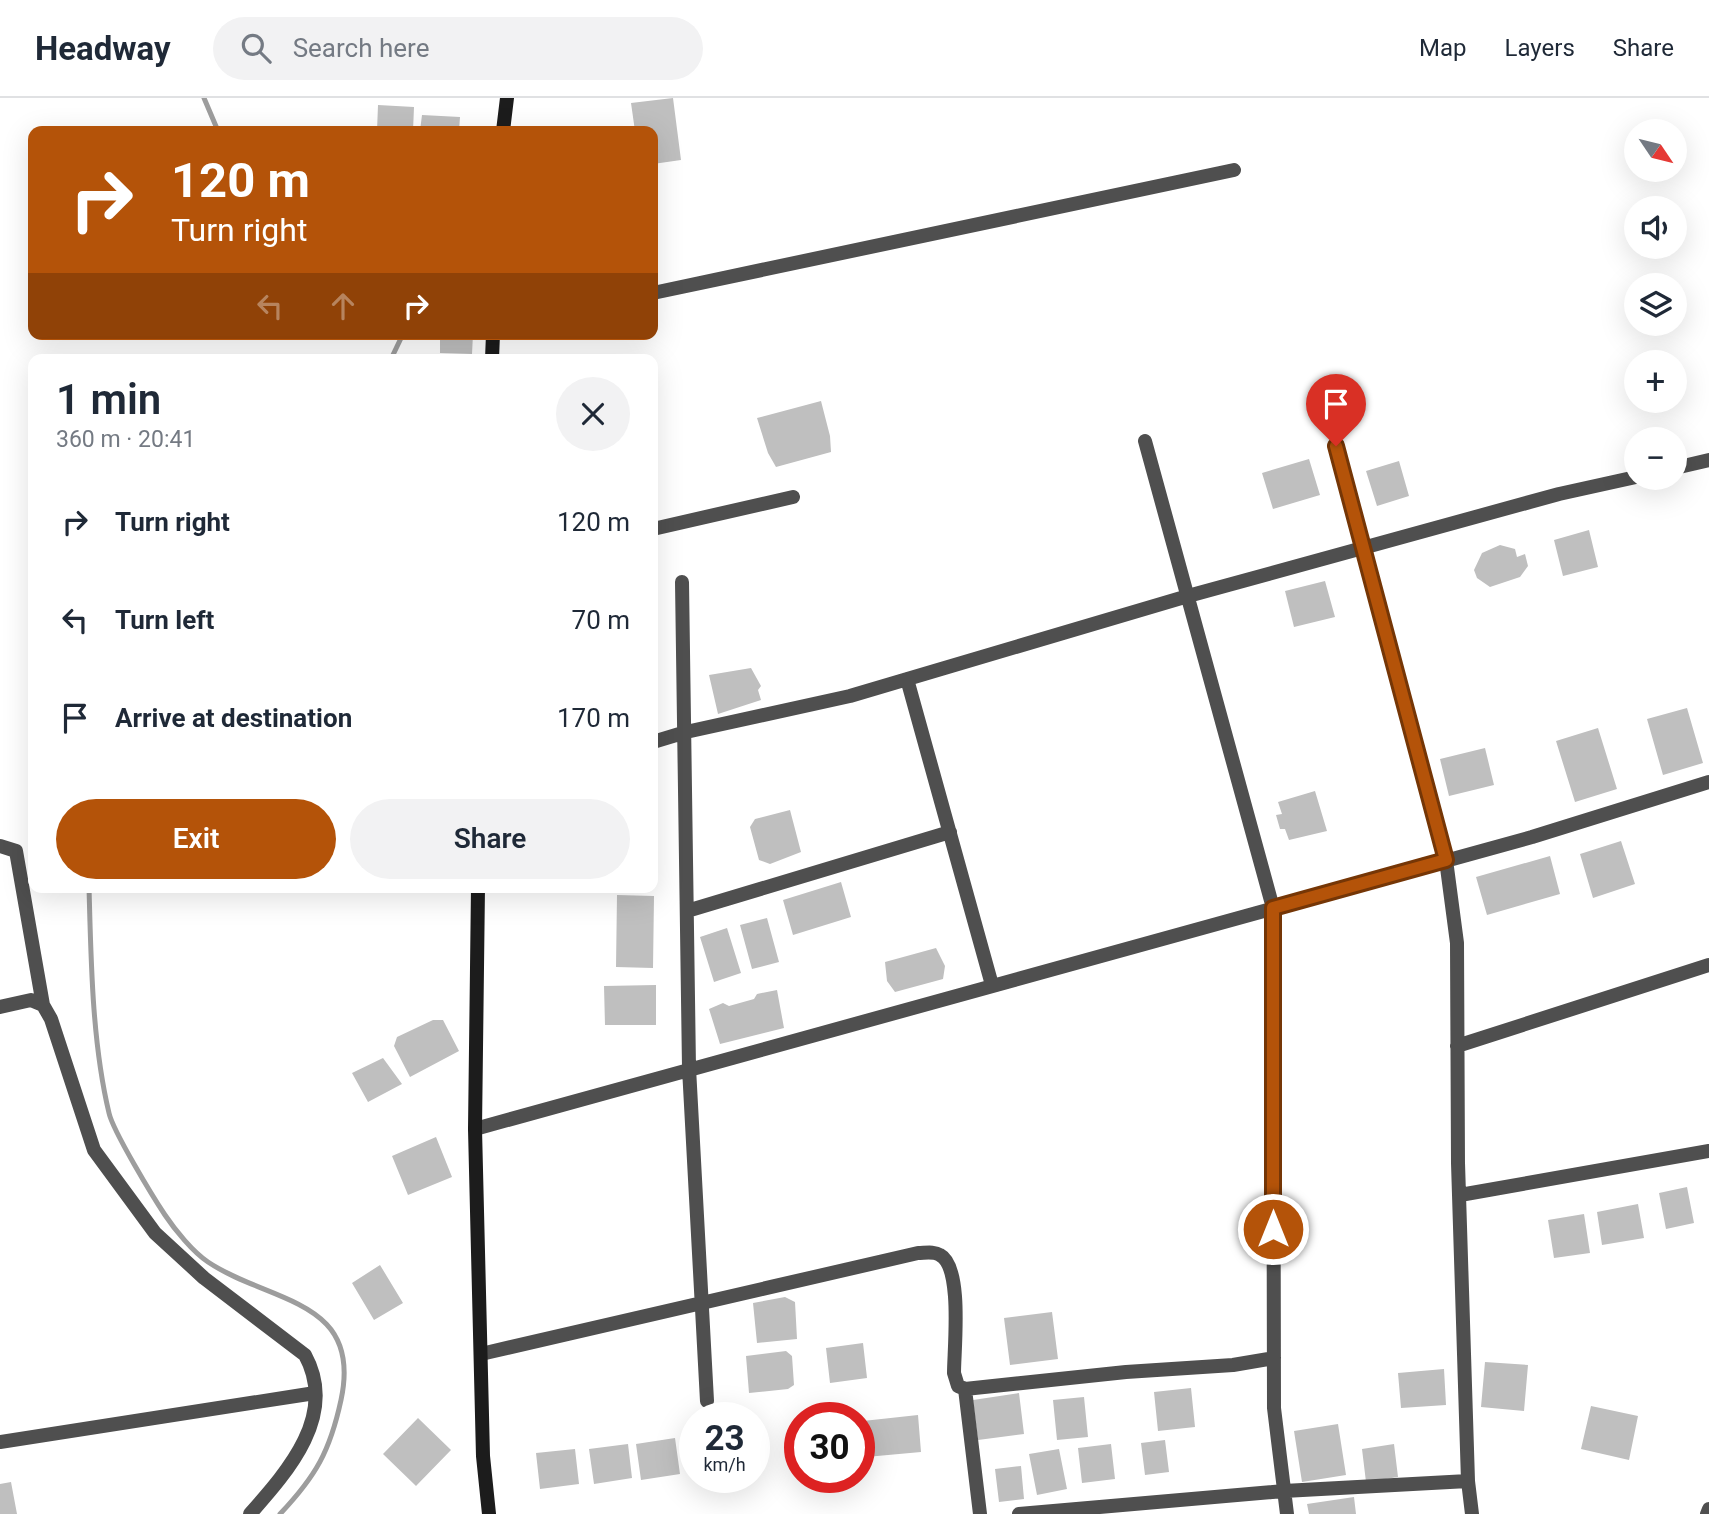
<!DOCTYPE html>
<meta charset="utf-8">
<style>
body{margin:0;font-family:Roboto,sans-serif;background:#f2f2f3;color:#1f2937;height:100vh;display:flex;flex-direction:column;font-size:26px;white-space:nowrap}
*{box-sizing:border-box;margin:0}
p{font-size:23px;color:#747a83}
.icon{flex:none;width:38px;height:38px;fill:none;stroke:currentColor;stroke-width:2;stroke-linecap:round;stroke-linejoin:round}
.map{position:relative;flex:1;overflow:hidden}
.side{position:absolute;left:28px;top:256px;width:630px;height:539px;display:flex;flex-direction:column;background:#fff;border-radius:14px;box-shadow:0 7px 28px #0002}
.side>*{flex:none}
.guide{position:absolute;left:28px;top:28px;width:630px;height:214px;border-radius:14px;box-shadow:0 7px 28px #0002;background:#b45309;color:#fff;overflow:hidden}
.needle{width:46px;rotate:125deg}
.fabs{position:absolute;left:1624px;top:21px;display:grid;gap:14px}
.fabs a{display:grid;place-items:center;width:63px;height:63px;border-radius:50%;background:#fff;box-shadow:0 7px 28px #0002;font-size:35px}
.speed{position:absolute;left:679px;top:1304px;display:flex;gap:14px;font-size:35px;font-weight:700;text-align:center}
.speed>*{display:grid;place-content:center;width:91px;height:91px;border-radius:50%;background:#fff;box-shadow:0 7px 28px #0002;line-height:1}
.speed small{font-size:18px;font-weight:400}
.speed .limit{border:10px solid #d22;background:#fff;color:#111}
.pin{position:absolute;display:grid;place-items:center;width:60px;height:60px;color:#fff;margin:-72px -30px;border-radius:50% 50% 50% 0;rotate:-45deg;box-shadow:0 0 7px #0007}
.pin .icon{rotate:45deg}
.me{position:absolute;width:77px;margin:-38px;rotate:0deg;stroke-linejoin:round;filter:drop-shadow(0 0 5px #0008)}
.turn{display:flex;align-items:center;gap:24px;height:147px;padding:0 28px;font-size:32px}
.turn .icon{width:91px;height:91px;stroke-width:2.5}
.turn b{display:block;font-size:49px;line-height:60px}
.lanes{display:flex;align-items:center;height:66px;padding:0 28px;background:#0003;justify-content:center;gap:35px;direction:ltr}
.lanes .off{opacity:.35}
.round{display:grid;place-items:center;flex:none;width:74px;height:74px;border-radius:37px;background:#f2f2f3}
.headline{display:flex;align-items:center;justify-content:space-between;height:119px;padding:0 28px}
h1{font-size:42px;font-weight:600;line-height:52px}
.button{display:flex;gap:14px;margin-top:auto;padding:14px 28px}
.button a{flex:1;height:80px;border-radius:42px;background:#b45309;color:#fff;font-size:28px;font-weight:600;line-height:80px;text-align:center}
.button a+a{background:#f2f2f3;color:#1f2937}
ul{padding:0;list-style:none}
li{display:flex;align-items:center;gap:21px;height:98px;padding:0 28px}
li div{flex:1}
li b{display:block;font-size:26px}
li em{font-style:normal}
header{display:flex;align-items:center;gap:42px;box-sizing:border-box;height:98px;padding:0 35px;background:#fff;border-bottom:2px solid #e0e1e3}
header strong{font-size:33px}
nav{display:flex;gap:38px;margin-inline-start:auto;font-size:24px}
.search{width:490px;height:63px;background:#f2f2f3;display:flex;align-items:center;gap:18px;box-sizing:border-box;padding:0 24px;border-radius:38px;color:#747a83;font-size:26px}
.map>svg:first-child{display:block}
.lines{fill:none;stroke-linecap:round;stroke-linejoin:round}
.stream{stroke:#9d9d9d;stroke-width:5}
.building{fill:#bfbfbf}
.street{stroke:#4f4f4f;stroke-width:14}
.secondary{stroke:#1c1c1c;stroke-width:14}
.route-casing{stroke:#753606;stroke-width:18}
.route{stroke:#b45309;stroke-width:12}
</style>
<header>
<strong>Headway</strong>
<div class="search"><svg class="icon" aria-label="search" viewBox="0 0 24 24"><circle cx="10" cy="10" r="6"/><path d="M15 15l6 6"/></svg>Search here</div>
<nav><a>Map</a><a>Layers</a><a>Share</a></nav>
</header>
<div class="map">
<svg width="1709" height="1416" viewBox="0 0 1709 1416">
<rect width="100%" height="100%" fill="#fff"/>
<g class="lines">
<path class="stream" d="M 204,0 L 218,33
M 391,261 L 403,236
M 89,789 C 91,862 92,944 109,1015 C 113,1033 153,1099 165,1117 C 175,1132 193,1154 208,1164 C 269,1205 363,1200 341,1302 C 330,1353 316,1378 280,1416"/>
</g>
<path class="building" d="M 673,0 L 681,62 L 653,66 L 653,33 L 635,33 L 631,5 Z
M 378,7 L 414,9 L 413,33 L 377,33 Z
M 422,17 L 460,19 L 459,33 L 420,33 Z
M 440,236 L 473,236 L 472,256 L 440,255 Z
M 821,303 L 830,338 L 831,354 L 776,369 L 768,355 L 757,320 Z
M 1309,361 L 1320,397 L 1273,411 L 1262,375 Z
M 1399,363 L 1409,398 L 1377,408 L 1366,373 Z
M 1589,432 L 1598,469 L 1563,478 L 1554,442 Z
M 1500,447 L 1515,451 L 1517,459 L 1525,456 L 1528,468 L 1520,479 L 1490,489 L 1477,480 L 1474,472 L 1482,455 Z
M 1325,483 L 1335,519 L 1294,529 L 1285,493 Z
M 751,570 L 761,588 L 758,592 L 761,602 L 718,616 L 709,577 Z
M 1687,610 L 1703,665 L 1663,677 L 1647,621 Z
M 1598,630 L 1617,691 L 1575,704 L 1556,643 Z
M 1485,650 L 1494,687 L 1449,698 L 1440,661 Z
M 1315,693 L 1327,733 L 1289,742 L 1285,731 L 1280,731 L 1276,717 L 1282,716 L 1278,704 Z
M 790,712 L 801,754 L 770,766 L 759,762 L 750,729 L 755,721 Z
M 1621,743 L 1635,786 L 1593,800 L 1580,756 Z
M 1550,758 L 1560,796 L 1487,817 L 1476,779 Z
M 841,784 L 851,819 L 793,837 L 783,802 Z
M 617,797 L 654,798 L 653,870 L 616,869 Z
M 767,820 L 779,864 L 752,871 L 740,827 Z
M 727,830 L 741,875 L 714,884 L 700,839 Z
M 936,850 L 945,868 L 943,881 L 895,894 L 887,883 L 885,864 Z
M 656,887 L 656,927 L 605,927 L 604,888 Z
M 777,892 L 784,930 L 720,946 L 709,911 L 723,905 L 729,908 L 754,901 L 757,896 Z
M 433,922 L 443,922 L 459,953 L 410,979 L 394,948 L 397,939 Z
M 383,960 L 402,986 L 368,1004 L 352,975 Z
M 436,1039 L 452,1079 L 408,1097 L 392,1058 Z
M 1687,1089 L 1694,1125 L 1666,1131 L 1659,1095 Z
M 1638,1106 L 1644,1140 L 1602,1147 L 1597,1114 Z
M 1584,1116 L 1590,1155 L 1554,1160 L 1548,1122 Z
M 380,1167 L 403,1205 L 374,1222 L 352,1185 Z
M 785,1199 L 795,1204 L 797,1241 L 757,1245 L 753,1205 Z
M 1052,1214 L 1058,1261 L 1010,1267 L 1004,1220 Z
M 863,1245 L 867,1280 L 830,1285 L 826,1250 Z
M 786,1253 L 792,1258 L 794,1287 L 788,1291 L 749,1295 L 746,1258 Z
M 1485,1264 L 1528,1267 L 1524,1313 L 1481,1309 Z
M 1444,1271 L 1446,1307 L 1401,1310 L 1398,1275 Z
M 1191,1290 L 1195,1329 L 1158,1333 L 1154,1294 Z
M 1019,1295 L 1024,1336 L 978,1342 L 973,1302 Z
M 1084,1299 L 1088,1339 L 1057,1342 L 1053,1302 Z
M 1591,1308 L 1638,1318 L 1629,1362 L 1581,1351 Z
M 918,1317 L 921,1354 L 866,1359 L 863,1323 Z
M 418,1320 L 451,1352 L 416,1388 L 383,1356 Z
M 1338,1326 L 1346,1377 L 1302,1384 L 1294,1333 Z
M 675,1340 L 680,1376 L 641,1382 L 636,1346 Z
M 1165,1342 L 1169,1374 L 1145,1377 L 1141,1345 Z
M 628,1346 L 632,1380 L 594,1386 L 589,1351 Z
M 1111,1346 L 1115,1381 L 1082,1385 L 1078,1350 Z
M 1394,1346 L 1398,1379 L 1366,1384 L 1362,1351 Z
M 575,1351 L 579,1386 L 540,1391 L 536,1355 Z
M 1059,1351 L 1067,1391 L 1037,1397 L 1029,1356 Z
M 1021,1368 L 1024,1401 L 999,1404 L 995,1371 Z
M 11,1384 L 17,1416 L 0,1416 L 0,1386 Z
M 1354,1399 L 1356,1416 L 1309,1416 L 1307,1406 Z"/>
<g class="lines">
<path class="street" d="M 653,195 L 1234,72
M 1145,343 L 1273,810 L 1274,1310 L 1287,1416
M 1336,348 L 1446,762 L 1457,845 L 1458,1065 L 1468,1383 L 1472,1416
M 1675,370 L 1709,362
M 653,431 L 793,399
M 682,484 L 689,970 L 707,1303
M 907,581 L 992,887
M 653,644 L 686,634 L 850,598 L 1188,498 L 1559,396 L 1636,379
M 0,748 L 16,753 L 43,907
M 687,813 L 950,734
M 0,909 L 31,902 L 43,907 L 51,921 L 94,1052 L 155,1135 L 204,1180 L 305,1257 C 338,1317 288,1373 250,1416
M 1457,948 L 1709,867
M 475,1031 L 1532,739 L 1709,684
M 1460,1097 L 1709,1053
M 481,1256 L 918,1155 C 925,1155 934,1153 940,1157 C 963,1169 954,1251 954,1275 L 958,1288 L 965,1291 L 1126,1274 L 1233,1267 L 1274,1260
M 965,1291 L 980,1416
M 0,1344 L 315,1295
M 1019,1416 L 1284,1393 L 1468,1383
M 1707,1416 L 1709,1411"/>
<path class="secondary" d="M 503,33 L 507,0
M 492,261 L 493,236
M 478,789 L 475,1031 L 483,1358 L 489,1416"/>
</g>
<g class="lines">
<defs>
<path id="route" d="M 1273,1131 L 1273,810 L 1446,762 L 1336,348"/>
</defs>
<use href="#route" class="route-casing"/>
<use href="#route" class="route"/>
</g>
</svg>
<div class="fabs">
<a><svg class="needle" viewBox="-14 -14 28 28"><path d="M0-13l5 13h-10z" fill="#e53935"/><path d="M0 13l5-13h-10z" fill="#747a83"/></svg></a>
<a><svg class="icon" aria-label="sound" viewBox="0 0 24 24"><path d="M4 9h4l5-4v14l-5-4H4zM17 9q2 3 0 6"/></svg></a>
<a><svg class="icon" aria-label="layers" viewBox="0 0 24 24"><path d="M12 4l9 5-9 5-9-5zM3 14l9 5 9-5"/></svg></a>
<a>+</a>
<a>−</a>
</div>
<div class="speed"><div>23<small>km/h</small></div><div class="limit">30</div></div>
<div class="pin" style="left:1336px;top:348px;background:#d93025"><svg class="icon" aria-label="arrive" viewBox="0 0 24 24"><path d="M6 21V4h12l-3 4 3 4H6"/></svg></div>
<svg class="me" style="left:1273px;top:1131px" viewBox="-20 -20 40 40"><circle r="17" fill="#b45309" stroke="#fff" stroke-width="3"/><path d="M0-11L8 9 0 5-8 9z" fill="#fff"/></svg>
<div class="guide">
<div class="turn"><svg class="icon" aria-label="right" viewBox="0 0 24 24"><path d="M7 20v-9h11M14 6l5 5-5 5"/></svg><div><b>120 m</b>Turn right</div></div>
<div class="lanes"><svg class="icon off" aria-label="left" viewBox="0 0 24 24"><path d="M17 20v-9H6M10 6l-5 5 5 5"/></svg><svg class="icon off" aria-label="ahead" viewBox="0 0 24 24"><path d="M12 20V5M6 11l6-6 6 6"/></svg><svg class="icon" aria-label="right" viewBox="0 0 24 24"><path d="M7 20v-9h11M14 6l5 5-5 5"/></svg></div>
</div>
<section class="side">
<div class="headline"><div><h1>1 min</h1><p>360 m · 20:41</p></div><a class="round"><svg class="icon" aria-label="close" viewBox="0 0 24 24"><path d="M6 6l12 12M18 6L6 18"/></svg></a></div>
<ul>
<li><svg class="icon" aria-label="right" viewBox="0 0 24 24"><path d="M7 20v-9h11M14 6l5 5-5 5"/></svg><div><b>Turn right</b></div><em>120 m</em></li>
<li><svg class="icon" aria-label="left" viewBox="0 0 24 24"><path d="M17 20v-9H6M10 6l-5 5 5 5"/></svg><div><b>Turn left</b></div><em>70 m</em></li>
<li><svg class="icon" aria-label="arrive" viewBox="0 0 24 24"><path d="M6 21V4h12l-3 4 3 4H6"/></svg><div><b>Arrive at destination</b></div><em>170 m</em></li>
</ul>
<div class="button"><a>Exit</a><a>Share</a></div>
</section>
</div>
